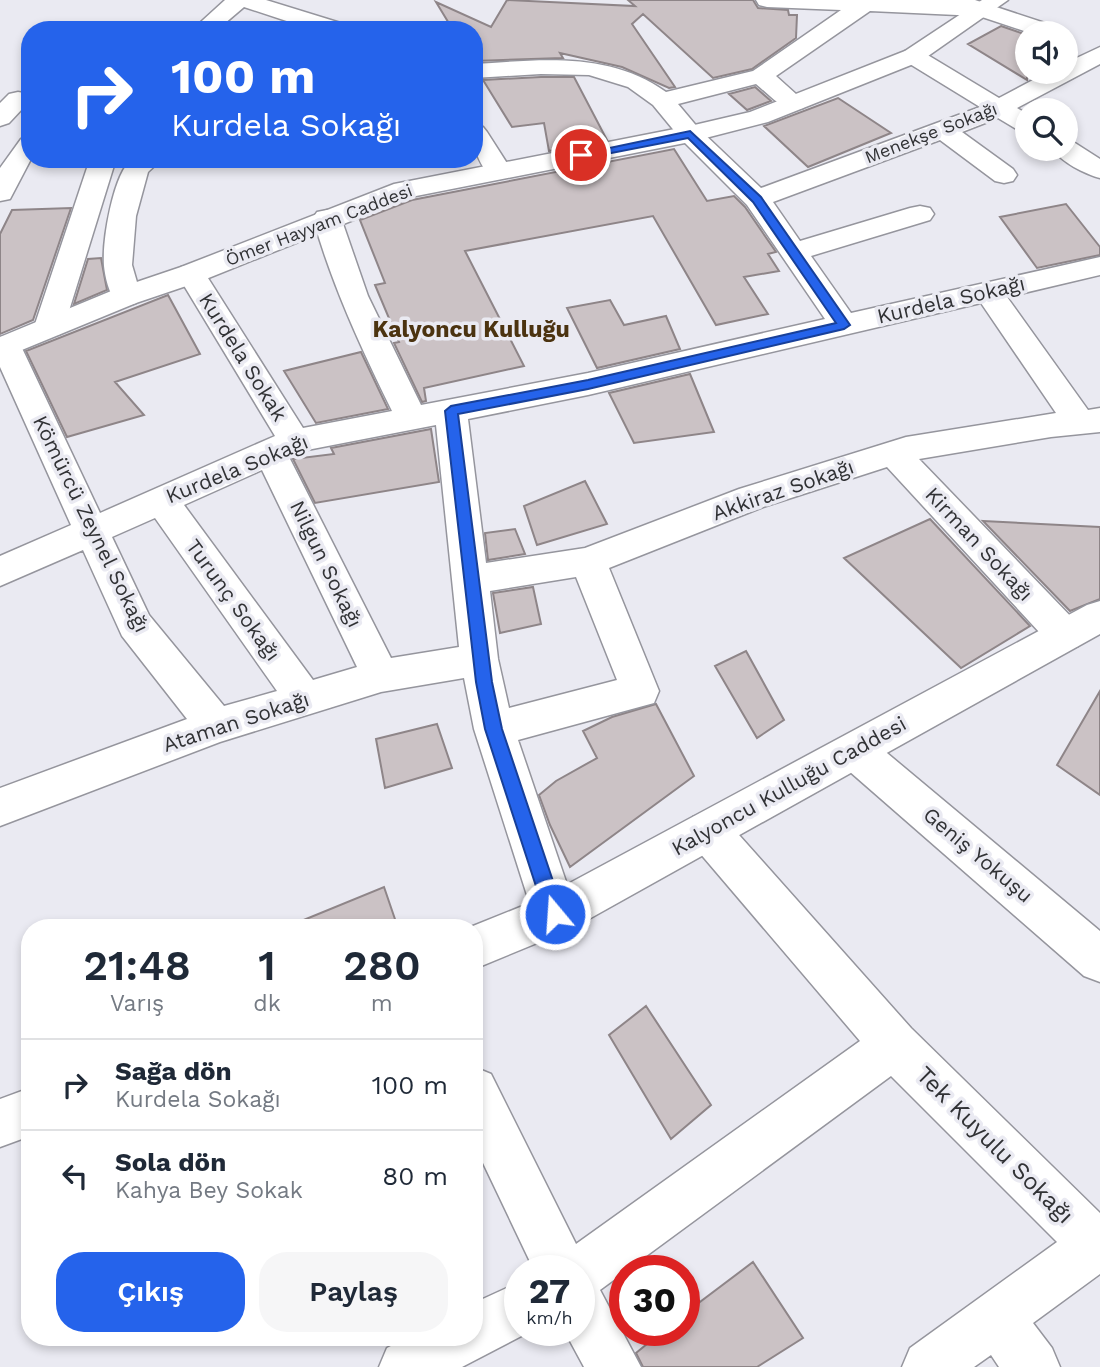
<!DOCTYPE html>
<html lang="tr">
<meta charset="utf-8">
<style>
body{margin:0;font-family:"Work Sans",sans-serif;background:#f6f6f7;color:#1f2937;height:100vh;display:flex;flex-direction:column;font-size:26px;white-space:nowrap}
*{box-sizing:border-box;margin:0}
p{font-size:23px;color:#747a83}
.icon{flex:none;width:38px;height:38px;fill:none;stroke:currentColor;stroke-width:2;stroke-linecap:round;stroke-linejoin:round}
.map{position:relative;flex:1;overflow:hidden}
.drawer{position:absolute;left:21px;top:919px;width:462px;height:427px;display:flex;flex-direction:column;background:#fff;border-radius:28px;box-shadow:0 4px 10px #0003}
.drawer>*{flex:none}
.hud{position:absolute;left:21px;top:21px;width:462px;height:147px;border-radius:28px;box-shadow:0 4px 10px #0003;background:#2563eb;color:#fff;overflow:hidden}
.buttons{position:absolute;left:1015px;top:21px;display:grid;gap:14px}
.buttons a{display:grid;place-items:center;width:63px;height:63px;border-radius:50%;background:#fff;box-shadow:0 4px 10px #0003;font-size:35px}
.speed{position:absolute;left:504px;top:1255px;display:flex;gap:14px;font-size:35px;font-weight:700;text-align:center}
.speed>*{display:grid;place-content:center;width:91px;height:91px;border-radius:50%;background:#fff;box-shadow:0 4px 10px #0003;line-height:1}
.speed small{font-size:18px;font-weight:400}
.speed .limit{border:10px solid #d22;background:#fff;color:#111}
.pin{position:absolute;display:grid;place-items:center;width:60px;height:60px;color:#fff;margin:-30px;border:4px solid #fff;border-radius:50%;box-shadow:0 2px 7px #0007}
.me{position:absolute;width:77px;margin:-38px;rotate:342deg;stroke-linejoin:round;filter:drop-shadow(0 0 5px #0008)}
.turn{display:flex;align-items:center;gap:24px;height:147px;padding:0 35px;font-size:32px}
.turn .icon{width:91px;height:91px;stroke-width:2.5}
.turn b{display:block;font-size:49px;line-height:60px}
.eta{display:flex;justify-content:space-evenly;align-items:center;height:119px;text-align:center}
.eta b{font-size:42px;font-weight:600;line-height:49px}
.button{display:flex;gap:14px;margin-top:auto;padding:14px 35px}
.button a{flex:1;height:80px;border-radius:28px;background:#2563eb;color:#fff;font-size:28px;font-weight:600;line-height:80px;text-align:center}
.button a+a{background:#f6f6f7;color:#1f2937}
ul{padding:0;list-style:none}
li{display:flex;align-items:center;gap:21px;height:91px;padding:0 35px;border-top:2px solid #e0e1e3}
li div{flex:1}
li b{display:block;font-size:26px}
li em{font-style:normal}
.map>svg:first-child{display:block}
.building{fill:#cbc2c5;stroke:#8e8588;stroke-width:2}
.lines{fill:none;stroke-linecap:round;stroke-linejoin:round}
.street-casing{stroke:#95959d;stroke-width:3}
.secondary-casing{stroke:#95959d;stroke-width:3}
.street{fill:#fff;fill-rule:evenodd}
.secondary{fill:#fff;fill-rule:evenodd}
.route{fill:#2563eb;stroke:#184099;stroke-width:2}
.labels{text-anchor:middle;stroke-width:7;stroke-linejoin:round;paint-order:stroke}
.far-street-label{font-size:18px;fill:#313235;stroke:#eaeaf2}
.street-label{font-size:21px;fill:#313235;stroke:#eaeaf2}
.far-district-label{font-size:23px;font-weight:bold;fill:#4b3310;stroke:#eaeaf2}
.near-street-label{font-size:24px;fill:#313235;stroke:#eaeaf2}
</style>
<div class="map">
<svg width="1100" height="1367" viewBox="0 0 1100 1367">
<rect width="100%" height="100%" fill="#eaeaf2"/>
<path class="building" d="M 507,0 L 635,6 L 628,0 L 753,0 L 758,8 L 788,10 L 789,15 L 797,15 L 796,38 L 752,69 L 713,78 L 643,14 L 632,24 L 675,87 L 669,88 L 622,67 L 560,53 L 563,58 L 474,61 L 474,30 L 453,30 L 436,2 L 491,27 Z
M 1001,26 L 1027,35 L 1027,80 L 968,44 Z
M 541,77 L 574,77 L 607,140 L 549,151 L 544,123 L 512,127 L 483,80 Z
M 755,87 L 771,101 L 747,110 L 729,94 Z
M 838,98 L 891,133 L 808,167 L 764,126 Z
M 674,149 L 707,201 L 734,196 L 745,207 L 776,252 L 768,254 L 779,271 L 744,277 L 768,314 L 716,325 L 653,216 L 465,251 L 524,366 L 424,388 L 426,401 L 422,402 L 394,343 L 399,342 L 375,285 L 385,283 L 360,220 L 412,200 Z
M 1066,204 L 1100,247 L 1100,255 L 1037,268 L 1000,217 Z
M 71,208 L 33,320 L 0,334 L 0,234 L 12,210 Z
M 101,258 L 107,290 L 74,304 L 88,259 Z
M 168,295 L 200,354 L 115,382 L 144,415 L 67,437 L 26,351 Z
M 610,300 L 624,325 L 666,316 L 680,349 L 597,368 L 567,308 Z
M 361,352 L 388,409 L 316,423 L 284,371 Z
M 690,374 L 714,432 L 634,443 L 609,393 Z
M 431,429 L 439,482 L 315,503 L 293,459 L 334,454 L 331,448 Z
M 585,481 L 607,524 L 537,545 L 524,506 Z
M 930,519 L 1030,626 L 961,668 L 844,558 Z
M 983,521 L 1100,527 L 1100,599 L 1070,611 Z
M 515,529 L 525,554 L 488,560 L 485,533 Z
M 533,587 L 541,624 L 500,633 L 493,593 Z
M 746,651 L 784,720 L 757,738 L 715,666 Z
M 1100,691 L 1100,795 L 1057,765 Z
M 656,704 L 694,776 L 570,867 L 550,825 L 539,795 L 556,781 L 597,758 L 583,731 L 612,717 Z
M 437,724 L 452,768 L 385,788 L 376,739 Z
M 384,887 L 398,928 L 289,928 L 289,926 Z
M 646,1006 L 711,1105 L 671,1139 L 609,1035 Z
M 753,1262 L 803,1338 L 757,1367 L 643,1367 L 636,1353 L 664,1330 L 684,1330 L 684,1314 Z"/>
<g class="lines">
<defs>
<path id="street" d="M 225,0 L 266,0 L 347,25 L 350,30 L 314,30 L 244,7 L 217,30 L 192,30 Z
M 756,0 L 975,0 L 1060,28 L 1064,33 L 1030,33 L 979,16 L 870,11 L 776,76 L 806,103 L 803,108 C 783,113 771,96 756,84 L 678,104 L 699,129 L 761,188 L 980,107 L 905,61 L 901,56 L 905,51 L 921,51 L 999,98 L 1048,72 L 1066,72 L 1066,63 L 1100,47 L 1100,64 L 1017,108 L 1027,114 L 1027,133 L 1018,130 L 998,118 L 962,132 L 1013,169 L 1017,175 L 1013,181 L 1004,183 L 995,181 L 940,140 L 773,202 L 800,241 L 910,208 L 920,206 L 930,208 L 934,214 L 930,220 L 811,256 L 851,313 L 1100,257 L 1100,275 L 1007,297 L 1088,410 L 1100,408 L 1100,432 L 1051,437 L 919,459 L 1078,624 L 1084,635 L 1078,646 L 1065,650 L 1052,646 L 887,467 L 763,507 L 609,568 L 659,691 L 654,703 L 518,740 L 577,914 L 571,929 L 555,935 L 539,929 L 533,914 L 474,729 L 464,678 L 381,692 L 220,742 L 0,826 L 0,788 L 187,719 L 122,636 L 83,550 L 0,586 L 0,556 L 71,525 L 0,367 L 0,337 L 6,336 L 17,339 L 21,346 L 100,513 L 275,436 L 177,274 L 181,267 L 191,265 L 201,267 L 303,428 L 392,411 C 361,348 332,285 313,218 L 317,212 L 327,210 L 337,212 L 341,218 L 368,296 L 421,405 L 588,373 L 825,319 L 747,205 L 681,139 L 653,105 L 628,87 L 589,75 L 541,74 L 474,78 L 474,64 C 541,60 609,51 666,92 L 753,71 L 841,10 L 767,7 L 759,5 ZM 981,303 L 1056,413 L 906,437 L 739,489 L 585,548 L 486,563 L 468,419 L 588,395 ZM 436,425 L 459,647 L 391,658 L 289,457 L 302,451 ZM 262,470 L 357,667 L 313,680 L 184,505 ZM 155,518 L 277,691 L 224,706 L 149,615 L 112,537 ZM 576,577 L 617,680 L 509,708 L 498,659 L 490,591 Z
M 18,92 L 30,94 L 30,108 L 24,107 L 9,123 L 0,126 L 0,103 L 9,94 Z
M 474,124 L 483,127 L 487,132 L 512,171 L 508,177 L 499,179 L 490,177 C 475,156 474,149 474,124 Z
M 30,136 L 31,159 L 10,199 L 0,201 L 0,168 L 21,139 Z
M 1066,141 L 1075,143 L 1100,159 L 1100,178 C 1085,174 1061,162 1053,149 L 1066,149 Z
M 90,159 L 116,159 L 64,327 L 60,334 L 49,337 L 38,334 L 34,327 Z
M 132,159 L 162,159 L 148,172 L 136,216 L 132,265 L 141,296 L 136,303 L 126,306 L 116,303 C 109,293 105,277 104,266 C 102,241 113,174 132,159 Z
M 855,733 L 869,738 L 1100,931 L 1100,982 L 1084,976 L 841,764 L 835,751 L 841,738 Z
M 708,812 L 723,817 L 911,1028 L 1100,1213 L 1100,1274 L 1033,1323 L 1052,1348 L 1060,1367 L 999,1367 L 991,1355 L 974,1367 L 902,1367 L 910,1348 L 1057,1242 L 891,1076 L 600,1290 L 641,1367 L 584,1367 L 564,1330 L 579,1330 L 579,1270 L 534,1270 L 474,1144 L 474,1067 L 491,1074 L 576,1244 L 860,1041 L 693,845 L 687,831 L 693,817 Z
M 520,1282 L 520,1330 L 533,1330 L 462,1367 L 379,1367 L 387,1348 L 408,1337 L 474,1337 L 474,1303 Z"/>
<path id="secondary" d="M 982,0 L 1008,0 L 921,61 L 768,122 L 690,142 L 411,197 L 201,281 L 136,303 L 0,359 L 0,337 L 116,289 L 181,267 L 394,184 L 690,126 L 750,112 L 905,51 Z
M 1100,601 L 1100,634 L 571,929 L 474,969 L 474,928 L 468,928 L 540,899 L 1087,605 Z
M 30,1088 L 30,1136 L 0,1147 L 0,1099 Z"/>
</defs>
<use href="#street" class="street-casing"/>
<use href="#secondary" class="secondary-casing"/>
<use href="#street" class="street"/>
<use href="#secondary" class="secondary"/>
</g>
<path class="route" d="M 690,131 L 761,197 L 850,325 L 844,329 L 588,389 L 458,414 L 492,682 L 502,729 L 564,914 L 561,921 L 555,923 L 548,921 L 545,914 L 485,729 L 476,682 L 445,411 L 451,406 L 588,380 L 836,323 L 753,202 L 688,138 L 581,159 L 576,155 Z"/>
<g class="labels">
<g class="far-street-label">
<text transform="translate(931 133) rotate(-21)" y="6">Menekşe Sokağı</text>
<text transform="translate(319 225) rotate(-21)" y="6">Ömer Hayyam Caddesi</text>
</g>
<g class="street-label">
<text transform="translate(951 300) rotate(-13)" y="7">Kurdela Sokağı</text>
<text transform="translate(243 357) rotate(58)" y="7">Kurdela Sokak</text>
<text transform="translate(237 469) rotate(-22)" y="7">Kurdela Sokağı</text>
<text transform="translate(783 490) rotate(-19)" y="7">Akkiraz Sokağı</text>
<text transform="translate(91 524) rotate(64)" y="7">Kömürcü Zeynel Sokağı</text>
<text transform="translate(979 544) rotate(47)" y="7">Kirman Sokağı</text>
<text transform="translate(326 564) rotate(64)" y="7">Nilgun Sokağı</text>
<text transform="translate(233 600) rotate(54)" y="7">Turunç Sokağı</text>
<text transform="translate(236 722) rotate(-18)" y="7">Ataman Sokağı</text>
<text transform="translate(789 786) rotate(-29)" y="7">Kalyoncu Kulluğu Caddesi</text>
<text transform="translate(978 855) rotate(40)" y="7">Geniş Yokuşu</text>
</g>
<g class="far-district-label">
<text x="471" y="337">Kalyoncu Kulluğu</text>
</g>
<g class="near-street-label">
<text transform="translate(995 1145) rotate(45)" y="8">Tek Kuyulu Sokağı</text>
</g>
</g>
</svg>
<div class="buttons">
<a><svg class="icon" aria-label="sound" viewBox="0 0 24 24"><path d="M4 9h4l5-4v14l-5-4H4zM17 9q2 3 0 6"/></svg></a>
<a><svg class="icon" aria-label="search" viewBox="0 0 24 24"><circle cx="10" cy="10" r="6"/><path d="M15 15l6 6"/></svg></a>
</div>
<div class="speed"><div>27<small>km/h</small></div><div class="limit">30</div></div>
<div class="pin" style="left:581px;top:155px;background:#d93025"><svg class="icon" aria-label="arrive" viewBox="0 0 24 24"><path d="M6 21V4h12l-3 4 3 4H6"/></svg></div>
<svg class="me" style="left:555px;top:914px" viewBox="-20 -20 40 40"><circle r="17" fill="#2563eb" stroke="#fff" stroke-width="3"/><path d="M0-11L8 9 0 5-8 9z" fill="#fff"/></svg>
<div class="hud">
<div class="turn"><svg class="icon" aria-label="right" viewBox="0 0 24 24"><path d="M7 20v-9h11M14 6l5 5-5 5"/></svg><div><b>100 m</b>Kurdela Sokağı</div></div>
</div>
<section class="drawer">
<div class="eta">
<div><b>21:48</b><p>Varış</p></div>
<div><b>1</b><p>dk</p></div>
<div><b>280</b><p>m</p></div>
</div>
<ul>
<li><svg class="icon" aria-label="right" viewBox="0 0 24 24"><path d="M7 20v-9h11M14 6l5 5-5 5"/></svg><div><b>Sağa dön</b><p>Kurdela Sokağı</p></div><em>100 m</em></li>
<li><svg class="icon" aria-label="left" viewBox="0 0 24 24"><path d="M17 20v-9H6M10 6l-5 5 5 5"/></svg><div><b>Sola dön</b><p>Kahya Bey Sokak</p></div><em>80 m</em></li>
</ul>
<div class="button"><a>Çıkış</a><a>Paylaş</a></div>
</section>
</div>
